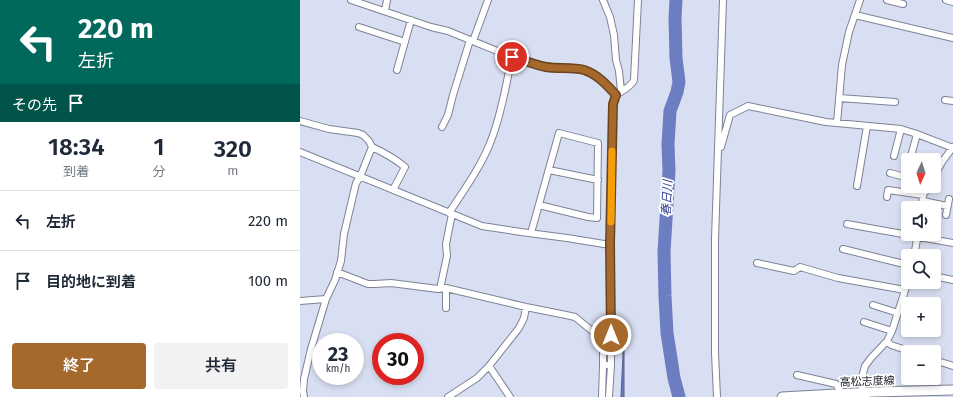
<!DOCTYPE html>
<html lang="ja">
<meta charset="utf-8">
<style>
body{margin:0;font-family:"Fira Sans","Noto Sans JP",sans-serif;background:#f2f2f3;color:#1f2937;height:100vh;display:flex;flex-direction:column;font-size:15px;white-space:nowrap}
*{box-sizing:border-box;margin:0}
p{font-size:13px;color:#747a83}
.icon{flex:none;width:22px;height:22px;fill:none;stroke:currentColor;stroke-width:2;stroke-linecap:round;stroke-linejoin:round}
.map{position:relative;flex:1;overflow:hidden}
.panel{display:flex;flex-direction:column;background:#fff;width:300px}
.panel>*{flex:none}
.banner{background:#00695c;color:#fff;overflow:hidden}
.needle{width:26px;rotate:184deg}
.tools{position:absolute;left:601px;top:153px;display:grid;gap:8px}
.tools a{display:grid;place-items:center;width:40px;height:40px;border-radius:4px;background:#fff;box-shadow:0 2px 6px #0003;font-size:20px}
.speed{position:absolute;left:12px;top:333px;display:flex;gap:8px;font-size:20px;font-weight:700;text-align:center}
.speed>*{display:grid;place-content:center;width:52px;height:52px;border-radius:50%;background:#fff;box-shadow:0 2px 6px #0003;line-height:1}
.speed small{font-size:10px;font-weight:400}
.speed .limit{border:6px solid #d22;background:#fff;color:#111}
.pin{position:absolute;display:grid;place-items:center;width:34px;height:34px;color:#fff;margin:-17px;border:2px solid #fff;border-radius:50%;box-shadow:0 1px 4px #0007}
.me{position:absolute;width:44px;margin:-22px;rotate:0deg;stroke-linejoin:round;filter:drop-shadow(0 0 3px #0008)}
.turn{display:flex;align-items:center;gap:14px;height:84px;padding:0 12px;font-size:18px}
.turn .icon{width:52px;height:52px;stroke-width:2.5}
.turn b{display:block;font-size:28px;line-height:34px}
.then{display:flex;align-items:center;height:38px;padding:0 12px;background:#0003;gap:8px;font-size:15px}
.eta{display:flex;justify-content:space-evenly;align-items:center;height:68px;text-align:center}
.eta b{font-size:24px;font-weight:600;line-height:28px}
.action{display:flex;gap:8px;margin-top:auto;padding:8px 12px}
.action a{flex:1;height:46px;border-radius:4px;background:#a5692c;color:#fff;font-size:16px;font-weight:600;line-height:46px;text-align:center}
.action a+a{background:#f2f2f3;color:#1f2937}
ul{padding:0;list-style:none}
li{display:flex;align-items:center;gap:12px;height:60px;padding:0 12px;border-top:1px solid #e0e1e3}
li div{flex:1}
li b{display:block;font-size:15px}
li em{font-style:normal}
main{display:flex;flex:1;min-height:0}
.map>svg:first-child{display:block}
.water{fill:#6c7dc2;stroke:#525e91}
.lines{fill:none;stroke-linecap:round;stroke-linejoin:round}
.river{stroke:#6c7dc2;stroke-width:13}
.minor-casing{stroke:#7d8395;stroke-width:8}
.secondary-casing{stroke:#7d8395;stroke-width:11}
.minor{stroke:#fff;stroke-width:6}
.secondary{stroke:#fff;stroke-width:9}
.route-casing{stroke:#6b441d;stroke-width:10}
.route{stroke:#a5692c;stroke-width:7}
.slow{stroke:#f59e0b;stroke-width:7}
.labels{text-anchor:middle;stroke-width:3.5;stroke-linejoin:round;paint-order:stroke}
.street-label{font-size:11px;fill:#15171e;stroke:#fff}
.water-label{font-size:12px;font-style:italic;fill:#323e90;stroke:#fff}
</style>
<main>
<section class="panel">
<div class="banner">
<div class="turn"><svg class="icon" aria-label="left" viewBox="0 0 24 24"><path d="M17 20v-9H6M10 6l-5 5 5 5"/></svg><div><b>220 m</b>左折</div></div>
<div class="then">その先<svg class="icon" aria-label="arrive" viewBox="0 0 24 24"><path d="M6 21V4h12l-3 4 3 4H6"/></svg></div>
</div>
<div class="eta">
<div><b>18:34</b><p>到着</p></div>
<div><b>1</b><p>分</p></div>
<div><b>320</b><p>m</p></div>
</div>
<ul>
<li><svg class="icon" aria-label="left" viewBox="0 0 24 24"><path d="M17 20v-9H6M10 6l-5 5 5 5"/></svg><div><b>左折</b></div><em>220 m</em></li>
<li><svg class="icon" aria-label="arrive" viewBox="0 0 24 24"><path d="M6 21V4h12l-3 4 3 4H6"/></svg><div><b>目的地に到着</b></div><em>100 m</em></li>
</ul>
<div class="action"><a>終了</a><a>共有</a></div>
</section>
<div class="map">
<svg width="653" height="397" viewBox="0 0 653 397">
<rect width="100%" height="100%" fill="#d9dff2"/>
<path class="water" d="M 324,333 L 324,397 L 321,397 L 322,375 Z"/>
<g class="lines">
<path class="river" d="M 376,0 L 375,18 L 376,58 L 379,82 L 377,92 L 370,111 L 368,144 L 369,171 L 364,252 L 365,296 L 367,333 L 374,378 L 379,397"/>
<defs>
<path id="minor" d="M 51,0 L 131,27 L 148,31 L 212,57 L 246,67 L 283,70 L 292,74 L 301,80 L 308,86 L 316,95
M 303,0 L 310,17 L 314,35 L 316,60 L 319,71 L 321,91
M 587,0 L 603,4
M 646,0 L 653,2
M 85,11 L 87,0
M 555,15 L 653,38
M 59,27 L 105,42
M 173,41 L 188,0
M 97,70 L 111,20
M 539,98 L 595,102
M 645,100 L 653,101
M 0,121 L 29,129 L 58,133 L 63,135 L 69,141 L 72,147 C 85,153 94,158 105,167 L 93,190
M 537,123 L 542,65 L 549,32 L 560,0
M 142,127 L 148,115 L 153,95 L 170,40
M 421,147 L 430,115 L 448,106 L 526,122 L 601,129 L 617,134 L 653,148
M 0,152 L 182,226 L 221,232 L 267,238 L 310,245
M 594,156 L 601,129
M 610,160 L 617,134
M 249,170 L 298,180
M 590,173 L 605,177 L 608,166
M 634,176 L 642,162 L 653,147
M 557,186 L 567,126
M 587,197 L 588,190 L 623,195
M 623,201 L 647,206
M 622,208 L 623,195 L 629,186
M 149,213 C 164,190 183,164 192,138 C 202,112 206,84 212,57
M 646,215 L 649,199
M 547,224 L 653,243
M 231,233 L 259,133 L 298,143 L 297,218 L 288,217 L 239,205
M 543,249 L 608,265
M 614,256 L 618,234
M 457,263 L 494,271 L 500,267 L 538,278 L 605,290
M 37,272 L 68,284 L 75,284 L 91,283 L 138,289 L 146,288 L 226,307 L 266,315 L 275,317 L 297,335 L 301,343 L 303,351 L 303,365 L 311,365
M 634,276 L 653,280
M 146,288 L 146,308
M 140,289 L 147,256 L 146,244 L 152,214
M 0,301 L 26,299
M 573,305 L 598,313
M 564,322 L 592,331
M 587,341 L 591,345 L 612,352
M 634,360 L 653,366
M 189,366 L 210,397
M 497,375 L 536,384 L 542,393
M 4,397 L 3,391 L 4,379 L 11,349 L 26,299 L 35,280 L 41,261 L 44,234 L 56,183 L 60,177 L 72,147
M 148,397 L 177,378 L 189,366 L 219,328 L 224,318 L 226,307
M 302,397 L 303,365
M 309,397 L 311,365 L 310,245 L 313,104 L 316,95 C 322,91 331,87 334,80 L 338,0
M 417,397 L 415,353 L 415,239 L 423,0
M 566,397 L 562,393 L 562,377 L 565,366 L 571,358 L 587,341 L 592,331 L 608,281"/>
<path id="secondary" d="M 482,397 L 573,392 L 653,390"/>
</defs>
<use href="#minor" class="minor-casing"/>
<use href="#secondary" class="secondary-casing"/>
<use href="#minor" class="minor"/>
<use href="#secondary" class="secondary"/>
</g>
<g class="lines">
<defs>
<path id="route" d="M 212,57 C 223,60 235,65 246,67 C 258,69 272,67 284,70 C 297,74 307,85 316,95 L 313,104 L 310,245 L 311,335"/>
</defs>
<use href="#route" class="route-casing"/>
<use href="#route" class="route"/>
<path class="slow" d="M 311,222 L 312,151"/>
</g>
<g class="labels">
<g class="street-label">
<text transform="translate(567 381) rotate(-2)" y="4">高松志度線</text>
</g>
<g class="water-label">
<text transform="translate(367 198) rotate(-87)" y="4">春日川</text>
</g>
</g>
</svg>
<div class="tools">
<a><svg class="needle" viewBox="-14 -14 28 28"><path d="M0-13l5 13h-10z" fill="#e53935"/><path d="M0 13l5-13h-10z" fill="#747a83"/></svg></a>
<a><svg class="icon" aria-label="sound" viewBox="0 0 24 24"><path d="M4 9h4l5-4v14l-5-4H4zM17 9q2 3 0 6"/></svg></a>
<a><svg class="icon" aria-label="search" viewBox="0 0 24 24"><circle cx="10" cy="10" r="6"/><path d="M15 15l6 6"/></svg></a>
<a>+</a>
<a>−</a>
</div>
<div class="speed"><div>23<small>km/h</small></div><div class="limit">30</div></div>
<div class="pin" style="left:212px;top:57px;background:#d93025"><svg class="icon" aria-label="arrive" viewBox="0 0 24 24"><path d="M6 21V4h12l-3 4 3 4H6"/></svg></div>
<svg class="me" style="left:311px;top:335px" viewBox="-20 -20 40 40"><circle r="17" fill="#a5692c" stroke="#fff" stroke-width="3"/><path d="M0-11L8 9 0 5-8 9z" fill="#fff"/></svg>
</div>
</main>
